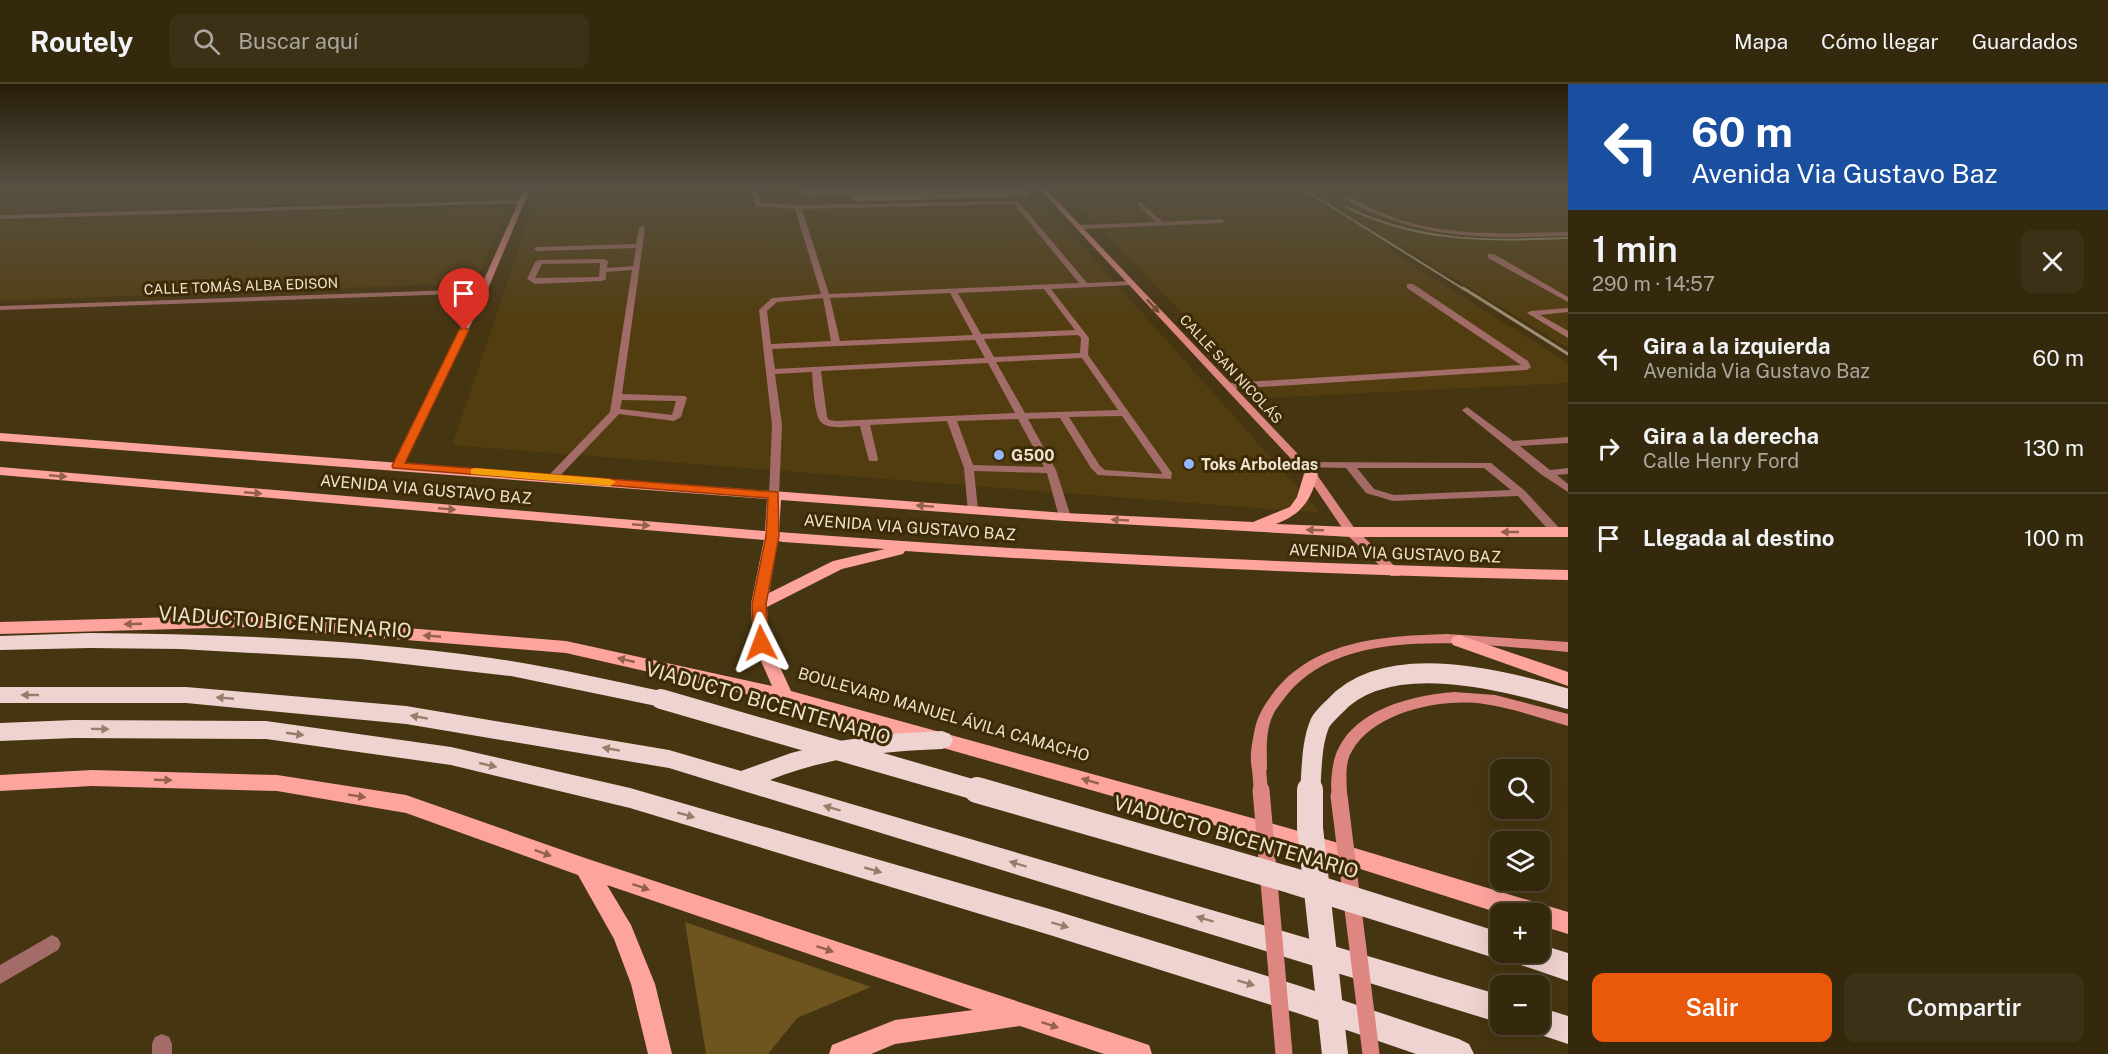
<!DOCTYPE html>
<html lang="es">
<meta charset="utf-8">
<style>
body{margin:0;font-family:"Public Sans",sans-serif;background:#3c3016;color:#f1f3f6;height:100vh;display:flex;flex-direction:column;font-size:22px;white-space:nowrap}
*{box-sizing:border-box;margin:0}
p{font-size:20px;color:#a9a69d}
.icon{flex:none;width:33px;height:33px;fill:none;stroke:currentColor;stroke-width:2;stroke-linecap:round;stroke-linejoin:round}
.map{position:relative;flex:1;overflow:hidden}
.side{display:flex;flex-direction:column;background:#34280d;width:540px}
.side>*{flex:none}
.guide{background:#1a4fa0;color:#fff;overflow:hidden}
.buttons{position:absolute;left:1490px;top:675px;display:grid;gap:12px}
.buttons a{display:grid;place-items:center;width:60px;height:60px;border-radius:12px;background:#34280d;box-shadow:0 6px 24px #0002,0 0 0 2px #4e442e;font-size:30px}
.pin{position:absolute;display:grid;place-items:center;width:51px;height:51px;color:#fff;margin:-62px -26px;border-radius:50% 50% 50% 0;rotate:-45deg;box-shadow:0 0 6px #0007}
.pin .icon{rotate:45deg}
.me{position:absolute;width:66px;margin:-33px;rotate:357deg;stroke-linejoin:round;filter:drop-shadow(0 0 4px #0008)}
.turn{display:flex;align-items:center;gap:21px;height:126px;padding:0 24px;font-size:27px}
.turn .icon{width:78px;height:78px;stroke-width:2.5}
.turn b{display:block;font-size:42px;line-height:51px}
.round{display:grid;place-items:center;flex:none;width:63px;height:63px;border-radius:12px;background:#3c3016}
.headline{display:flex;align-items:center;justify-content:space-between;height:102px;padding:0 24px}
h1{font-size:36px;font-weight:600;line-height:45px}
.primary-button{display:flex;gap:12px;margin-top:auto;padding:12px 24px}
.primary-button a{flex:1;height:69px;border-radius:12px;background:#ea580c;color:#fff;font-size:24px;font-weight:600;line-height:69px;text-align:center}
.primary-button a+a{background:#3c3016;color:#f1f3f6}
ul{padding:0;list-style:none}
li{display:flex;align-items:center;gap:18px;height:90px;padding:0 24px;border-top:2px solid #4e442e}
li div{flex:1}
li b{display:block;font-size:22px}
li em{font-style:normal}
header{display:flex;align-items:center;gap:36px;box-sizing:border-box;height:84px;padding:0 30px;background:#34280d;border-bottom:2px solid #4e442e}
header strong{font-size:28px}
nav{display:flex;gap:33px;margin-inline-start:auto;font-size:21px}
.search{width:420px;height:54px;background:#3c3016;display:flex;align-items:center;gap:15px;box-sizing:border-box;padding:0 21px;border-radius:12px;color:#a9a69d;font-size:22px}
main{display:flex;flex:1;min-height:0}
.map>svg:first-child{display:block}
.built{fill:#523d10}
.green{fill:#6e5520}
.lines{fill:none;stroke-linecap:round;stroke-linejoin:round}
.lane{fill:#a36c68;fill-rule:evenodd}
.street{fill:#a36c68;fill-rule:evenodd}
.secondary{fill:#de8782;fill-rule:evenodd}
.primary{fill:#fea49f;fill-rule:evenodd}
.highway{fill:#efd3d0;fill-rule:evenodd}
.rail-far1{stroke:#9e9075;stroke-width:2}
.rail{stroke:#9e9075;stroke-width:3}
.secondary-bridge-far1{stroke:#de8782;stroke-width:14}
.secondary-bridge{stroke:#de8782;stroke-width:17}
.highway-bridge-far1{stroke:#efd3d0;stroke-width:20}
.highway-bridge{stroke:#efd3d0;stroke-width:26}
.wall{fill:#9d8067}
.oneway{fill:#754b31}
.oneway2{fill:#93614a}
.oneway3{fill:#967f6a}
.route{fill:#ea580c;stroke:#983908;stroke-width:1.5}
.slow{fill:#f59e0b}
.poi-dot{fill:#93b7fd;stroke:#3c2b05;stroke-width:2}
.labels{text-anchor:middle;stroke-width:6;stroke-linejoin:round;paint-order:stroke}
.far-street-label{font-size:14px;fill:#ede2cf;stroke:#3c2b05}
.poi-label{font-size:16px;font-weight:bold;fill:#ede2cf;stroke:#3c2b05;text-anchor:start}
.street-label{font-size:16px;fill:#ede2cf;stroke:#3c2b05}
.near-street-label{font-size:20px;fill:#ede2cf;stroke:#3c2b05}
</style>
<header>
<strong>Routely</strong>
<div class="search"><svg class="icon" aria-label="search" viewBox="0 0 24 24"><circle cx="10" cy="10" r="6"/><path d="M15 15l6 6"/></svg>Buscar aquí</div>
<nav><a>Mapa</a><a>Cómo llegar</a><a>Guardados</a></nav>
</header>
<main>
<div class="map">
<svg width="1568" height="970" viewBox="0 0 1568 970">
<rect width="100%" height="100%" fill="#463511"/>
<path class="built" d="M 13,103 L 516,103 L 512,114 L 0,129 L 0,109 Z
M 540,103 L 1030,103 L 1320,429 L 452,361 Z
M 1058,103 L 1568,103 L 1568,264 L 1401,162 L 1389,163 L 1393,169 L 1568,279 L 1568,299 L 1267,314 Z
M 507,123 L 476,199 L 0,217 L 0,137 Z"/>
<path class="green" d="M 685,838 L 871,903 L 797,934 L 768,970 L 706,970 Z"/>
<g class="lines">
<path class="lane" d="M 750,103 L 756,103 L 761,119 L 798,121 L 1018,117 L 1087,199 L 1131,197 L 1135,199 L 1131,201 L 1051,205 L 1089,254 L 1088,271 L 1172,389 L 1171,395 L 1098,391 L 1091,384 L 1060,334 L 1028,335 L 1056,386 L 1071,433 L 1065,436 L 1059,433 L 1047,389 L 974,387 L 978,426 L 972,429 L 968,428 L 964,384 L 947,337 L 870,341 L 878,375 L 877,377 L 869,377 L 860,342 C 849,342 831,346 822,339 C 814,333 813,299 812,288 L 775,290 L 782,341 L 779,411 L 778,413 L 770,413 L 769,411 L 772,341 L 759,226 L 772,214 L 821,210 L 795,125 L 756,122 ZM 1014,120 L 1079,199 L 829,210 L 802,125 ZM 1044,205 L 1075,246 L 981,250 L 958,209 ZM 950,209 L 973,251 L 840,257 L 830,214 ZM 823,214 L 831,257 L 771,260 L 767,227 L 777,218 ZM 1078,251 L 1081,254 L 1080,269 L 994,273 L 984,255 ZM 975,256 L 985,274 L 775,285 L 772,265 ZM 1082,274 L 1118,326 L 1025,329 L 996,278 ZM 988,279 L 1015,329 L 836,337 L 829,336 L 827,333 L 821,287 ZM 1122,332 L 1162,389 L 1162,390 L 1105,386 L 1100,382 L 1069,333 ZM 1018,335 L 1044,383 L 973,381 L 957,337 Z
M 1345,113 L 1349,113 C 1367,122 1384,131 1404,137 C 1457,153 1513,149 1568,148 L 1568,152 C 1483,154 1422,157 1345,115 Z
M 1140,118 L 1163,138 L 1222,135 L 1225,137 L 1222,139 L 1080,145 L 1077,143 L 1080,141 L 1156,138 L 1138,121 L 1137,120 Z
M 642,142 L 645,144 L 622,310 L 685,312 L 687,314 L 681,333 L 674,337 L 619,330 L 556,396 L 548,396 L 547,394 L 548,392 L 610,328 L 632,186 L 606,188 L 606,195 L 602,197 L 535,200 L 527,195 L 535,178 L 539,176 L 604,175 L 608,177 L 607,184 L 633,182 L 636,164 L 537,167 L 534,165 L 537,163 L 636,160 L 639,144 ZM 600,179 L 599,193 L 535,194 L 542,180 ZM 622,316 L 676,317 L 672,331 L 620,325 Z
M 1488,170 L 1494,170 L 1568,213 L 1568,218 L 1488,174 Z
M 1407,200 L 1413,200 L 1528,277 L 1531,283 L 1527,286 L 1229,305 L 1224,302 L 1229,299 L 1521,281 L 1407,204 Z
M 1568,224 L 1568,228 L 1540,231 L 1568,247 L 1568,254 L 1527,229 L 1531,227 Z
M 1467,323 L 1513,357 L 1568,353 L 1568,359 L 1520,362 L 1550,386 L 1568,384 L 1568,390 L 1557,391 L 1568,400 L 1568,408 L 1542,391 L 1464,328 L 1462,326 Z
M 1303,378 L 1491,379 L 1525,407 L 1563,448 L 1557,452 L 1553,451 L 1518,412 L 1393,417 L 1366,409 L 1346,384 L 1299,383 L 1298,381 L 1299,379 ZM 1357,384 L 1484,384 L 1511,406 L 1394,411 L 1374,405 Z"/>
<path class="street" d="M 524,116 L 524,118 L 522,119 L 0,135 L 0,131 Z
M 483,205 L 487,207 L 486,209 L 0,226 L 0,222 Z
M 52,851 L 58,854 L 61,860 L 58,866 L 0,900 L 0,881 Z
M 162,950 L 169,953 L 172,960 L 172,970 L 152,970 L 152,960 L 155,953 Z"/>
<path class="secondary" d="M 525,103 L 531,103 L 487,207 L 402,382 L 401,384 L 393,384 L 392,382 L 479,207 Z
M 1038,103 L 1044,103 L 1315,388 L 1355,445 L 1399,486 L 1401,489 L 1399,492 L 1391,492 L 1347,451 L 1307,392 Z
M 1447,550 L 1568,558 L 1568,568 C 1485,562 1344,537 1286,612 C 1282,618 1276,624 1273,631 C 1265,647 1267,668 1267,685 L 1264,690 L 1259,691 L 1254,690 C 1248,679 1252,660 1254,649 C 1257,632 1264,621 1274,608 C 1316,555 1385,552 1447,550 Z
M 1454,608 L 1495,611 L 1568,630 L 1568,642 C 1540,634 1512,624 1484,620 C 1442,614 1375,627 1352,667 C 1344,679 1347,698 1347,712 L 1344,717 L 1339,719 L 1334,717 C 1330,709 1331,698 1332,689 C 1337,630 1405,612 1454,608 Z"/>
<path class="primary" d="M 0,349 L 1065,429 L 1253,438 L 1290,423 L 1297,413 L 1304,390 L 1311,386 L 1318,390 C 1311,416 1302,430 1276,440 L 1351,443 L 1568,443 L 1568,453 L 1351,453 L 1065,437 L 781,416 L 779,448 C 1042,469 1305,480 1568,486 L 1568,496 C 1347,491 1126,482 905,467 L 903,470 L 842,485 L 767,523 L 769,559 L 791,607 L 1288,744 L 1568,828 L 1568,850 L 1539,841 L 1539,830 L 1502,830 L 1288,762 L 785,619 L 566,569 L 248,543 L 0,550 L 0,538 L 248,531 L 566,557 L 772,602 L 753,559 L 751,520 L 764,456 L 0,391 L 0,383 L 765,447 L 767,415 L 0,357 ZM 778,457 L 783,458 L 885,465 L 833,477 L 769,509 Z
M 1459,551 L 1568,588 L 1568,602 L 1453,561 L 1451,557 L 1453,553 Z
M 92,686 L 277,691 L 406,711 L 585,774 L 1140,958 L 1149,961 L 1152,970 L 1104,970 L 1020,942 L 895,960 L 871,970 L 829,970 L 832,961 L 895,936 L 973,926 L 607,801 L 631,841 L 655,900 L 672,970 L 648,970 L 631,900 L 614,855 L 578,791 L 406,729 L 277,707 L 92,702 L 0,707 L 0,691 Z"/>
<path class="highway" d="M 90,549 C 223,550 359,555 491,574 C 548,582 604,595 661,607 L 668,609 L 672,615 L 668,621 L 661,623 L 511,592 L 360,575 L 180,565 L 90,564 L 0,566 L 0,552 Z
M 0,603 L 186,603 L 406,622 L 669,666 L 741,687 L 791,669 L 839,657 L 888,650 L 942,647 L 950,650 L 953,656 L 950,662 L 942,665 C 883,667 825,674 770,696 L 1500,911 L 1500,939 L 669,684 L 406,640 L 186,619 L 0,619 Z
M 74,636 L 266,637 L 451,663 L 630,704 L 1053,826 L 1300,902 L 1459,955 L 1469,960 L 1474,970 L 1416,970 L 1300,930 L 1053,852 L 630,724 L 451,681 L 266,655 L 74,654 L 0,657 L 0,639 Z
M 1539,860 L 1568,869 L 1568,897 L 1512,878 L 1509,868 L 1539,868 Z
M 1539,923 L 1568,932 L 1568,960 L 1529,947 L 1526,940 L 1539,940 Z"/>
<path class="rail-far1" d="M 1300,103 L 1465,206
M 1346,123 C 1419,159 1488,157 1568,154"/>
<path class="rail" d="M 1463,204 L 1568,270"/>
<path class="secondary-bridge-far1" d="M 1259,685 L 1261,708"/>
<path class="secondary-bridge" d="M 1261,706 L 1284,970
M 1339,712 L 1371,970"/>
<path class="highway-bridge-far1" d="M 661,615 L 982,708
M 1310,708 C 1312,686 1311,660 1320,639 C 1323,633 1330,627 1335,622 C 1387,565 1504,596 1568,615"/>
<path class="highway-bridge" d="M 977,706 L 1290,796 L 1500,862
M 1310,706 L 1310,744 L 1335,970"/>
</g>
<path class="wall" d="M 800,103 L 1029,103 L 1028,112 L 855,118 L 852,111 L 802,113 Z"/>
<defs><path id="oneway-solid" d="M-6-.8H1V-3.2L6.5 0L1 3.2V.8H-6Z" transform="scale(1.5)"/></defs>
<use class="oneway" href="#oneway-solid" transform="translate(1153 222) rotate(47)"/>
<g class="oneway2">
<use href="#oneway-solid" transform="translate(58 392) rotate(5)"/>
<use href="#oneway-solid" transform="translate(253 409) rotate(5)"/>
<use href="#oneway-solid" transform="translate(925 422) rotate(-176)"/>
<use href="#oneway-solid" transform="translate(447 425) rotate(5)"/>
<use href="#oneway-solid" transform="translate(1120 436) rotate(-177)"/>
<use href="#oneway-solid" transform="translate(641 441) rotate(5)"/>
<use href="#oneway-solid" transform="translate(1315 446) rotate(-178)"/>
<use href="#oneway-solid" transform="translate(1510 448) rotate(-180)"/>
<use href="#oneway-solid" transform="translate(133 540) rotate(178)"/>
<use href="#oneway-solid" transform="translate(432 552) rotate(-175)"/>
<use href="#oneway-solid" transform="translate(626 576) rotate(-167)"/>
<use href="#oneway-solid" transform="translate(163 696) rotate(2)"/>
<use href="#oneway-solid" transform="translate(1090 697) rotate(-164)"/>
<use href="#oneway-solid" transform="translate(357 712) rotate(9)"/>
<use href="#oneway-solid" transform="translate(543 769) rotate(20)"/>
<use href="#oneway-solid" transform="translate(641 803) rotate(19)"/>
<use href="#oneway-solid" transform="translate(825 865) rotate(19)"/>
<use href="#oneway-solid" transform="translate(1050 941) rotate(18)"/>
</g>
<g class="oneway3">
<use href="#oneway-solid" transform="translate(30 611) rotate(-180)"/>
<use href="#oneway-solid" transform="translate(225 614) rotate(-175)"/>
<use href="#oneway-solid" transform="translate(419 633) rotate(-170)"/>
<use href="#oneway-solid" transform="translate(100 645) rotate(1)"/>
<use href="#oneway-solid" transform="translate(295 650) rotate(8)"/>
<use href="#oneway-solid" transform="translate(611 665) rotate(-170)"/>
<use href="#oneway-solid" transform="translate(488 681) rotate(13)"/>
<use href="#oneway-solid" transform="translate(832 724) rotate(-163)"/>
<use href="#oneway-solid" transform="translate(686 731) rotate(16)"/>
<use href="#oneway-solid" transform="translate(1018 780) rotate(-163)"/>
<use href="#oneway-solid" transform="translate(873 786) rotate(16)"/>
<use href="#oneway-solid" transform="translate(1205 835) rotate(-163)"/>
<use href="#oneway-solid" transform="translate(1060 841) rotate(17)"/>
<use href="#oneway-solid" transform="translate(1246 899) rotate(17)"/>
</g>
<linearGradient id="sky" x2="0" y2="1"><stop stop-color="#261d09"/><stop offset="0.43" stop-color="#575143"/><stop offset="1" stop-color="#575143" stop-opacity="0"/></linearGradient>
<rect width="1568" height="239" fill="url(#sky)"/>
<path class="route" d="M 464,243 L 469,246 L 405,379 L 778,408 L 779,452 L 766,520 L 769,559 L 767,563 L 756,563 L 754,559 L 752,520 L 766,452 L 768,414 L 393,384 L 392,382 L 459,246 Z"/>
<path class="slow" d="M 475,384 L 610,395 L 616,398 L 610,402 L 471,390 L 471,385 Z"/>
<g class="poi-dot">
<circle cx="999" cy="371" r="6"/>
<circle cx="1189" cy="380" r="6"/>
</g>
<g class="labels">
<g class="far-street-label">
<text transform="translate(241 202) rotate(-2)" y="5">CALLE TOMÁS ALBA EDISON</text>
<text transform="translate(1231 285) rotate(47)" y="5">CALLE SAN NICOLÁS</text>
</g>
<g class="poi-label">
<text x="1011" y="377">G500</text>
<text x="1201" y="386">Toks Arboledas</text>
</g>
<g class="street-label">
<text transform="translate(426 405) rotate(5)" y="6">AVENIDA VIA GUSTAVO BAZ</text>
<text transform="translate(910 443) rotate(4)" y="6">AVENIDA VIA GUSTAVO BAZ</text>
<text transform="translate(1395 469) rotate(2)" y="6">AVENIDA VIA GUSTAVO BAZ</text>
<text transform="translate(944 630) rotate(16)" y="6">BOULEVARD MANUEL ÁVILA CAMACHO</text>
</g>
<g class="near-street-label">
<text transform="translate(285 538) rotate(4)" y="7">VIADUCTO BICENTENARIO</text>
<text transform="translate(768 619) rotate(16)" y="7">VIADUCTO BICENTENARIO</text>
<text transform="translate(1236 753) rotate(16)" y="7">VIADUCTO BICENTENARIO</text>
</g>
</g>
</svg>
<div class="buttons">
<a><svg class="icon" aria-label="search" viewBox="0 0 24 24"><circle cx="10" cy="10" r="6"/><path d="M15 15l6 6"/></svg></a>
<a><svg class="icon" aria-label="layers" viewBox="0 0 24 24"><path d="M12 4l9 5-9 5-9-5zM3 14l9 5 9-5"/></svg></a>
<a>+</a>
<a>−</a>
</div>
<div class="pin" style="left:464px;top:246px;background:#d93025"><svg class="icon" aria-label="arrive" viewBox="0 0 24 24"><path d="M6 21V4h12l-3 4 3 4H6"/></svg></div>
<svg class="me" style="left:761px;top:559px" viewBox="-20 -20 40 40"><path d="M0-17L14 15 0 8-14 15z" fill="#ea580c" stroke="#fff" stroke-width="4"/></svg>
</div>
<section class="side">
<div class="guide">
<div class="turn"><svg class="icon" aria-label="left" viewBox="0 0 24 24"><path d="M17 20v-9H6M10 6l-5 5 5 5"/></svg><div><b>60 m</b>Avenida Via Gustavo Baz</div></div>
</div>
<div class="headline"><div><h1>1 min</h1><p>290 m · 14:57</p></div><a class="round"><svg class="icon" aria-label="close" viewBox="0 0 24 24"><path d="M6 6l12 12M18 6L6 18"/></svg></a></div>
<ul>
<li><svg class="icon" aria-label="left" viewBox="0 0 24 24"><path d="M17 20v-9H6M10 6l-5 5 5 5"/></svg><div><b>Gira a la izquierda</b><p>Avenida Via Gustavo Baz</p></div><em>60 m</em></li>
<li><svg class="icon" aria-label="right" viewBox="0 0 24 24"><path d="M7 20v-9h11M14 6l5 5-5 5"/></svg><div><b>Gira a la derecha</b><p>Calle Henry Ford</p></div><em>130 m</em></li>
<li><svg class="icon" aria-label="arrive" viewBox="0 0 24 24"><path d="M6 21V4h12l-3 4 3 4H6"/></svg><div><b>Llegada al destino</b></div><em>100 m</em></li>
</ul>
<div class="primary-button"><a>Salir</a><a>Compartir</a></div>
</section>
</main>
